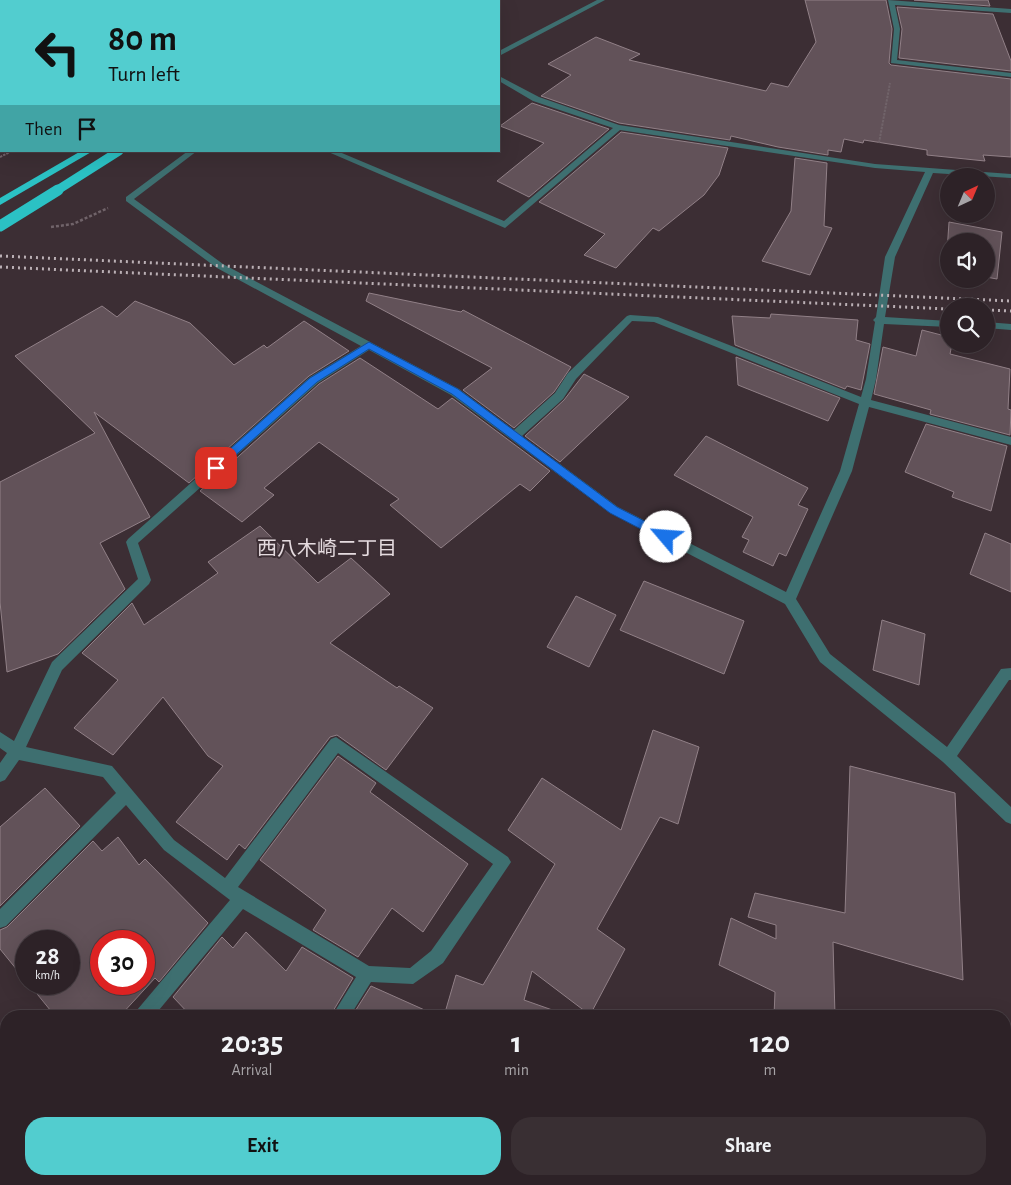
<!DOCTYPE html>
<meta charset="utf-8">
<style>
body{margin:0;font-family:"Alegreya Sans","Noto Sans JP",sans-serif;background:#392f33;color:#f1f3f6;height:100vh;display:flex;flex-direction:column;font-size:19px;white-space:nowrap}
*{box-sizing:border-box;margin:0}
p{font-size:16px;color:#a7a4a7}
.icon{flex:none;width:28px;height:28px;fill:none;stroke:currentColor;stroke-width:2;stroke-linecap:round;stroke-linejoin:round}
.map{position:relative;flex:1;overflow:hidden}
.details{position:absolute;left:0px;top:1010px;width:1011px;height:175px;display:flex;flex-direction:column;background:#2d2227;border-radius:20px 20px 0 0;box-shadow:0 5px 20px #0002,0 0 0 1px #483f44}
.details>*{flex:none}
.top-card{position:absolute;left:0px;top:0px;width:500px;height:152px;box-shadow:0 5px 20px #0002,0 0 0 1px #483f44;background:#52cdcf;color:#111;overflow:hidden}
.needle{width:32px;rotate:44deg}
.buttons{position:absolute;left:940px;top:168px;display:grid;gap:10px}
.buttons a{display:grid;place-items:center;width:55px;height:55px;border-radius:50%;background:#2d2227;box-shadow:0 5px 20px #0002,0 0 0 1px #483f44;font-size:25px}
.speed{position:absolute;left:15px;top:930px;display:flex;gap:10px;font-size:25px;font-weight:700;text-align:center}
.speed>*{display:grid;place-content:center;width:65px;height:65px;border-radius:50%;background:#2d2227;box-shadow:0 5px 20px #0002,0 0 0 1px #483f44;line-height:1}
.speed small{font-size:12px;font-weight:400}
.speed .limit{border:8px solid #d22;background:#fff;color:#111}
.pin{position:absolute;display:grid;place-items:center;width:42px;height:42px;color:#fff;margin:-21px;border-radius:10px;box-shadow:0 2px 8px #0006}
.me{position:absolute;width:55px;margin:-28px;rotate:297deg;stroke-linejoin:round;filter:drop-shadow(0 0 4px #0008)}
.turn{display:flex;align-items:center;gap:18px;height:105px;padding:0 25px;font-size:22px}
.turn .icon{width:65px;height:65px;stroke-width:2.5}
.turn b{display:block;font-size:35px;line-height:42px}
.then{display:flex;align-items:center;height:48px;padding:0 25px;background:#0003;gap:10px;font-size:19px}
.eta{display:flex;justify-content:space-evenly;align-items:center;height:85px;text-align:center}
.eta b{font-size:30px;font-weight:700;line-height:35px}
.cta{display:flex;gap:10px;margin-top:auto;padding:10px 25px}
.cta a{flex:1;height:58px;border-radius:20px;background:#52cdcf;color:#111;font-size:20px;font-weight:700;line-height:58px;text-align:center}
.cta a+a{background:#392f33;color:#f1f3f6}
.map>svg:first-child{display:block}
.building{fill:#625259;stroke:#918087;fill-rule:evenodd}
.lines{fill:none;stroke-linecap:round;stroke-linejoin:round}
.path-far1{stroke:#706369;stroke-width:2;stroke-dasharray:2.5 1;stroke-linecap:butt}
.path{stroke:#706369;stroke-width:2.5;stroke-dasharray:3 2;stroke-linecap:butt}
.minor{fill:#3e6f70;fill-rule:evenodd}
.highway{fill:#2bc1c4;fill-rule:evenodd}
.rail{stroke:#bbb0b5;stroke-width:3;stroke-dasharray:2 4;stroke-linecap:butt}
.highway-bridge-far1{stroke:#2bc1c4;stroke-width:9}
.highway-bridge{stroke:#2bc1c4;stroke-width:11}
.route{fill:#1a73e8;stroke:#114b97}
.labels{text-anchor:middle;stroke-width:4;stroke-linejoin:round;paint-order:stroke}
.neighbourhood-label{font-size:20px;fill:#e5dbdf;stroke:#3c2e34}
</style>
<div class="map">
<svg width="1011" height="1185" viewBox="0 0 1011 1185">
<rect width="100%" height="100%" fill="#3c2e34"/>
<path class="building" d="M 805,0 L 886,0 L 892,29 L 889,63 L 891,65 L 1011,79 L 1011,157 L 983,155 L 985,161 L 927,155 L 927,150 L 864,140 L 863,143 L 844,139 L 841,152 L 828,150 L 828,155 L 778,147 L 731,136 L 730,140 L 619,123 L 541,96 L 571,75 L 548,64 L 596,37 L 640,54 L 629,60 L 766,91 L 771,83 L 788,87 L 816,42 Z
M 914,0 L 988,0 L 990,6 Z
M 897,7 L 993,14 L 1011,61 L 1011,71 L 899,58 L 902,29 Z
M 532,103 L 609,129 L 529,197 L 497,181 L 544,143 L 500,126 Z
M 621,132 L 728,148 L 719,175 L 704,195 L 659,231 L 653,228 L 616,268 L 584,255 L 605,234 L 539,202 Z
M 795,158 L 827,163 L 824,226 L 832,228 L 810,275 L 762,261 L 791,211 Z
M 949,222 L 1002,232 L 997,279 L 986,277 L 986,241 L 949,241 L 949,268 L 946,267 Z
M 369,293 L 461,312 L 463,310 L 571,367 L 554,392 L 514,428 L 463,390 L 492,368 L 366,301 Z
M 135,301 L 190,323 L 234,365 L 264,345 L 267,348 L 304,321 L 349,351 L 309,376 L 189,483 L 94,412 L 150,517 L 100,543 L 125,589 L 58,654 L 7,672 L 0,602 L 0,482 L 95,433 L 15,356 L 102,306 L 117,317 Z
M 771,314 L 858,320 L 856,340 L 870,344 L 861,390 L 847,386 L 845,389 L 735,345 L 732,316 L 770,318 Z
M 922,330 L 949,337 L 949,344 L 952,344 L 950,354 L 1010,369 L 1008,409 L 1011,410 L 1010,435 L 930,414 L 931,410 L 874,394 L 883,347 L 916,356 Z
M 736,357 L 840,398 L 828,421 L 738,385 Z
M 360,358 L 438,409 L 452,398 L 550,471 L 530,491 L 520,484 L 441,548 L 390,505 L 399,499 L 319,442 L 264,488 L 274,495 L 242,522 L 200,491 L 319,384 Z
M 584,374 L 629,397 L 560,462 L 525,436 L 564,400 Z
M 926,424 L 1007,446 L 991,511 L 952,497 L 954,492 L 905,472 Z
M 706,436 L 808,488 L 798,505 L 808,509 L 786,556 L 779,553 L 773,566 L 743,552 L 749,540 L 742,537 L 753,517 L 674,475 Z
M 260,526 L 318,583 L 351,558 L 390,594 L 330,643 L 397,688 L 399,686 L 433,708 L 386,770 L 337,735 L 330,737 L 245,849 L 239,844 L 227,860 L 176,822 L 223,766 L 208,756 L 163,697 L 113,755 L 74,728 L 118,680 L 82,653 L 132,603 L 144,625 L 218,573 L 208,562 Z
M 985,533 L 1011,544 L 1011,592 L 970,574 Z
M 644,581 L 744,621 L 724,674 L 620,630 Z
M 576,596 L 616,615 L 589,667 L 547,647 Z
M 882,620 L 925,634 L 919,685 L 873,670 Z
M 653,730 L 699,747 L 678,824 L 660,817 L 597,929 L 625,949 L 590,1015 L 532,971 L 524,1000 L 558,1012 L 557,1016 L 444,1016 L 456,975 L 483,985 L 555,864 L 508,830 L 542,778 L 621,830 Z
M 338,756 L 376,783 L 370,792 L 468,864 L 423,932 L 392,908 L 358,957 L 313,930 L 326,910 L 260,860 Z
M 850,766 L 955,793 L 963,980 L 833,942 L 835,1016 L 774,1016 L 775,992 L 719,965 L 731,918 L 776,939 L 776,925 L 748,917 L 755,893 L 845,913 Z
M 45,788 L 80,826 L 0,906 L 0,827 Z
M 118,837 L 139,865 L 145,859 L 208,923 L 159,982 L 155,978 L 120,1016 L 55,1016 L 29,984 L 69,984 L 69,941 L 26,941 L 26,981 L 0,949 L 0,930 L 7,927 L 93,841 L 102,851 ZM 101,941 L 144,941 L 144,984 L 101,984 Z
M 246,932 L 286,971 L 302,947 L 353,978 L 330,1016 L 191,1016 L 173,997 L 222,937 L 233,948 Z
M 371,986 L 438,1016 L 352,1016 Z"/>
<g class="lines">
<path class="path-far1" d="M 879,143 L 890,83
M 0,157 L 12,151"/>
<path class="path" d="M 51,227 L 73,224 L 108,208"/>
<path class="minor" d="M 252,0 L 267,0 L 267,1 L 253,1 Z
M 597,0 L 605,0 L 499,56 L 499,51 Z
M 888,0 L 1011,9 L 1011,13 L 895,5 L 900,29 L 897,60 L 1011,73 L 1011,77 L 891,63 L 894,29 Z
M 499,76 L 539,97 L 619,125 L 875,164 L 1011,174 L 1011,178 L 933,173 L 895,257 L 885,317 L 949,321 L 949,327 L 884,324 L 876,379 L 871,400 L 1011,437 L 1011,445 L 869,407 L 852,471 L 796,599 L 830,654 L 947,747 L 1001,669 L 1011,668 L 1011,680 L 1009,680 L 957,756 L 1011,807 L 1011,824 L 1006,822 L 943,762 L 820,662 L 785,604 L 610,513 L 451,395 L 369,350 L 318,383 L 138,543 L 151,580 L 149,584 L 62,670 L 26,747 L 112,766 L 174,840 L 225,878 L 331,739 L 336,737 L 508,857 L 511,862 L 443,963 L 413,984 L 371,982 L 350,1016 L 332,1016 L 356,977 L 243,909 L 154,1016 L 135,1016 L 137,1010 L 230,900 L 164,850 L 126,805 L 6,926 L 0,928 L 0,909 L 116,793 L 103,777 L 19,760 L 5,780 L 0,782 L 0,763 L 7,753 L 0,748 L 0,732 L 14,741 L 52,662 L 138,579 L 126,542 L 128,539 L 310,377 L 361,346 L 217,268 L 126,201 L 126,197 L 188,151 L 197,151 L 134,199 L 223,264 L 459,389 L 514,430 L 555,393 L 568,373 L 627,316 L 630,315 L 658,317 L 861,397 L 866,379 L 875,322 L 873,320 L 876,317 L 885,257 L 925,172 L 875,168 L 620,130 L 505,228 L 326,151 L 337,151 L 504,221 L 613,128 L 533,101 L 499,81 ZM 632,321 L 654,322 L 859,404 L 840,471 L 786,592 L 618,507 L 522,436 L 563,399 L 576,379 ZM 338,753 L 493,864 L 431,951 L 410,968 L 369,966 L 238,887 Z
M 986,322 L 1011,324 L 1011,330 L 986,328 Z
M 6,1171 L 6,1179 L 18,1179 L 16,1185 L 0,1185 L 0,1175 Z
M 226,1179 L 246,1179 L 244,1185 L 224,1185 Z
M 576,1179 L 594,1179 L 593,1185 L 575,1185 Z"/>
<path class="highway" d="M 81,151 L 93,151 L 0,205 L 0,198 Z"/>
<path class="rail" d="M 0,256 L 1011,301
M 0,267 L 949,309
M 986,310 L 1011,311"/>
<path class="highway-bridge-far1" d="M 56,191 L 119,151"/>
<path class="highway-bridge" d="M 0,226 L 58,190"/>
</g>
<path class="route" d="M 369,342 L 458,389 L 617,507 L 670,534 L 672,537 L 670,540 L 662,540 L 610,513 L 452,394 L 369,349 L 317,382 L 219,470 L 212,470 L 212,465 L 310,378 Z"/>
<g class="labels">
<g class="neighbourhood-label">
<text x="327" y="555">西八木崎二丁目</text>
</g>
</g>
</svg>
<div class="buttons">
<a><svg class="needle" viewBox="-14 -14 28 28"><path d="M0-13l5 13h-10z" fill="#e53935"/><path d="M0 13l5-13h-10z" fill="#a7a4a7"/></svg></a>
<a><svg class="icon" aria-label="sound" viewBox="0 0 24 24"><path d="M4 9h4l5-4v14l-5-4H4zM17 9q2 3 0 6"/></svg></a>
<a><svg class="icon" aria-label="search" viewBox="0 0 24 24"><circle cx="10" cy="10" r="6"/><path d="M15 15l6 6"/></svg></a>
</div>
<div class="speed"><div>28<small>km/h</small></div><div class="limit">30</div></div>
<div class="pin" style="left:216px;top:468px;background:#d93025"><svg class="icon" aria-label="arrive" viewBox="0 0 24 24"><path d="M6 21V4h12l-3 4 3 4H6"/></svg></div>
<svg class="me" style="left:666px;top:537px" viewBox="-20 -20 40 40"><circle r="19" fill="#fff"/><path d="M0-13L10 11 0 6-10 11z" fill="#1a73e8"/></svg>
<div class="top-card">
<div class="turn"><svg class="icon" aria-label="left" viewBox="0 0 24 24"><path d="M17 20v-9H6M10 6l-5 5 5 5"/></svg><div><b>80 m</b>Turn left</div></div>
<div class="then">Then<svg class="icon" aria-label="arrive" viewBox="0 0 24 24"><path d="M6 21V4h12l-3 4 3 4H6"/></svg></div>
</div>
<section class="details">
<div class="eta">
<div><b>20:35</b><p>Arrival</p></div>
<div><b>1</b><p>min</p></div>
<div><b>120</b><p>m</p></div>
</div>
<div class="cta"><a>Exit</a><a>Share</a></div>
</section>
</div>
